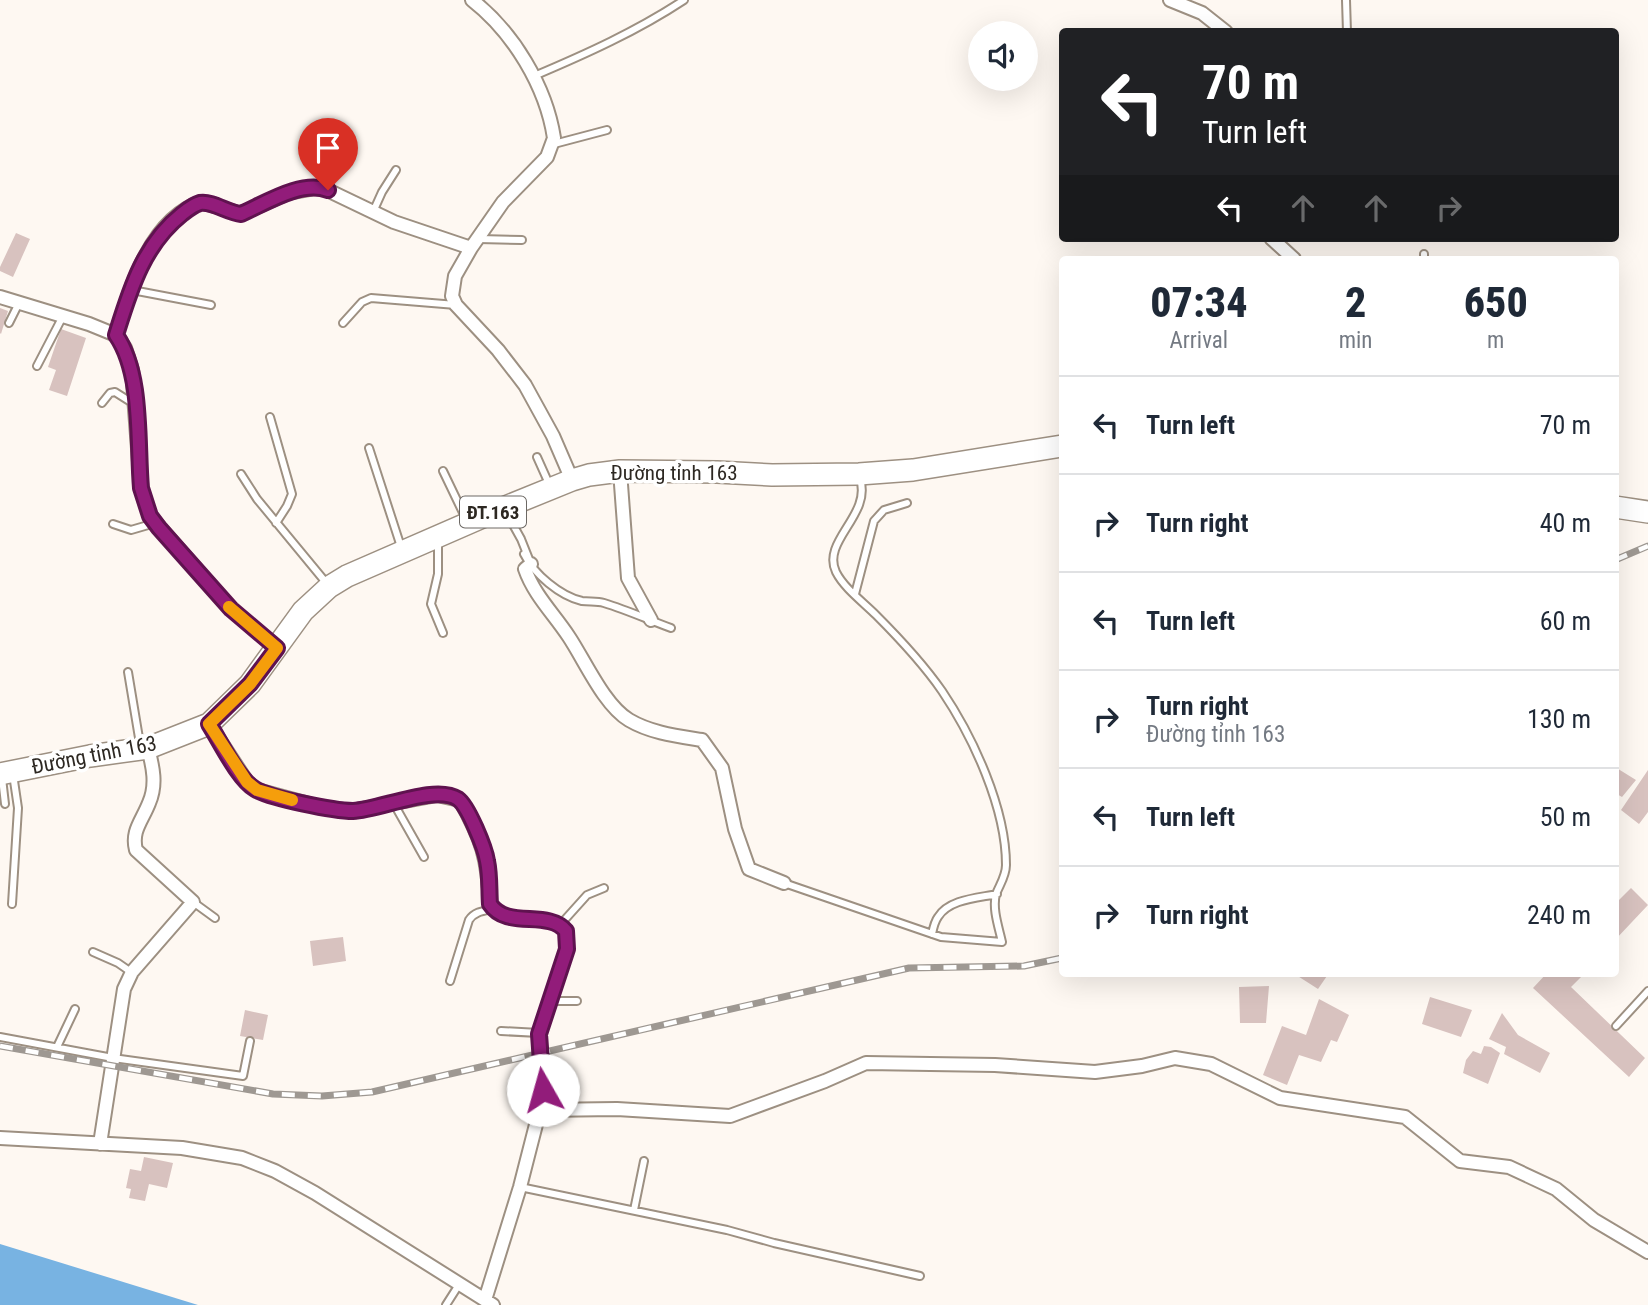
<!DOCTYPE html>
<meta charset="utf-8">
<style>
body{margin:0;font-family:"Roboto Condensed",sans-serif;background:#f6f6f7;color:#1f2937;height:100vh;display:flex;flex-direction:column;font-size:26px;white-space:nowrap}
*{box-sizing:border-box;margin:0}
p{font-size:23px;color:#747a83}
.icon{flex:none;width:38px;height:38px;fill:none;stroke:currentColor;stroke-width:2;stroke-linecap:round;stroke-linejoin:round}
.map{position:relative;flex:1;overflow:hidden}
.sheet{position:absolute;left:1059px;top:256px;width:560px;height:721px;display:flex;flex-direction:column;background:#fff;border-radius:7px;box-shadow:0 7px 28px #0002}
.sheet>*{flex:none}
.hud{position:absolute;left:1059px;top:28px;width:560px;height:214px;border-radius:7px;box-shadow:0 7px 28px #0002;background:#202124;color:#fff;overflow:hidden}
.tools{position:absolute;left:968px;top:21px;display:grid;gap:14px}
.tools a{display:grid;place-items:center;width:70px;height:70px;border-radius:50%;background:#fff;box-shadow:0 7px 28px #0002;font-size:35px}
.pin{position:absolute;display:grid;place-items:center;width:60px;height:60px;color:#fff;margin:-72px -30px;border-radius:50% 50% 50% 0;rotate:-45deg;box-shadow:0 0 7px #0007}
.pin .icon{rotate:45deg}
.me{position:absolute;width:77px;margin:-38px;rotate:353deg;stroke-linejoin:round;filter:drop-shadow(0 0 5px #0008)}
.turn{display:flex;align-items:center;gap:24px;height:147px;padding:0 28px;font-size:32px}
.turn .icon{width:91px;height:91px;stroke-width:2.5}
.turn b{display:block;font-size:49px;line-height:60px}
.lanes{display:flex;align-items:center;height:66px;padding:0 28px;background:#0003;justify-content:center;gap:35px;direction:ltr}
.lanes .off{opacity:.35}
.eta{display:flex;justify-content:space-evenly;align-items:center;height:119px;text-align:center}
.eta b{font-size:42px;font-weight:800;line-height:49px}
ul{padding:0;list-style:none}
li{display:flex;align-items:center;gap:21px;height:98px;padding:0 28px;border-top:2px solid #e0e1e3}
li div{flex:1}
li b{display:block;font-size:26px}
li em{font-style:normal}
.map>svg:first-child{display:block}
.water{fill:#78b3e2}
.building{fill:#d8c2bf}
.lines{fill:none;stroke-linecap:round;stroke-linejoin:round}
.service-casing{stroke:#9d9082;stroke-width:10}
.minor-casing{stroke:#9d9082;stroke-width:16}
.primary-casing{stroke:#9d9082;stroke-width:24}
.service{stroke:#fff;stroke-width:6}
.minor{stroke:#fff;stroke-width:12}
.primary{stroke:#fff;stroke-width:21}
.rail-casing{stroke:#9e9892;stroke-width:7}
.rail{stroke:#fff;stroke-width:4.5;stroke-dasharray:13;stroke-linecap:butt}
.route-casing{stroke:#5f124f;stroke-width:18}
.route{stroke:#921c7a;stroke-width:12}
.slow{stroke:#f59e0b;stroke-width:12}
.labels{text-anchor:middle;stroke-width:7;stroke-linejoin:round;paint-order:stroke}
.shield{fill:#fff;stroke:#6c6864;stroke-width:2}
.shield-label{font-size:19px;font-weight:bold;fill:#2d2822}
.street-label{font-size:21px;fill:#2d2822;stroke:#fff}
</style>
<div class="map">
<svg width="1648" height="1305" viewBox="0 0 1648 1305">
<rect width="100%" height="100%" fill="#fef8f2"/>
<path class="water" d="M 0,1244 L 198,1305 L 0,1305 Z"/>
<path class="building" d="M 16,233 L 30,239 L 13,277 L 0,271 L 0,267 Z
M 0,308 L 8,311 L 1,334 L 0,333 Z
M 61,329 L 86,338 L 67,396 L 49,390 L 56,370 L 48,367 Z
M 1615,767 L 1636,780 L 1622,797 L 1615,793 Z
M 1648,770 L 1648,812 L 1639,824 L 1621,810 Z
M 1631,888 L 1648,905 L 1615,940 L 1615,904 Z
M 343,937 L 346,961 L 313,966 L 310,941 Z
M 1293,973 L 1329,973 L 1318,989 Z
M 1547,973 L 1585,973 L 1571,987 L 1645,1058 L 1629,1077 L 1533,988 Z
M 1269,986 L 1266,1023 L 1240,1023 L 1239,987 Z
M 1430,997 L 1472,1010 L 1461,1037 L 1422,1024 Z
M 1319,999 L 1349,1015 L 1337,1042 L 1331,1040 L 1321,1062 L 1299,1055 L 1287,1085 L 1263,1075 L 1282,1026 L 1306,1035 Z
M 245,1010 L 268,1015 L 263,1040 L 240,1036 Z
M 1502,1013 L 1518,1035 L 1550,1053 L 1540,1073 L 1504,1054 L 1506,1047 L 1489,1039 Z
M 1484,1046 L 1491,1047 L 1500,1053 L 1488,1084 L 1463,1073 L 1466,1060 L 1473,1051 L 1481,1054 Z
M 144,1157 L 173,1163 L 167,1188 L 149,1184 L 145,1201 L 129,1198 L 131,1189 L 126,1188 L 130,1169 L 141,1171 Z"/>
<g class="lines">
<defs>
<path id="service" d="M 1346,0 L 1347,32
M 534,76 C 586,54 637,31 684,0
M 554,144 L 607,130
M 373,212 L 382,192 L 396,170
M 479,239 L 522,240
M 1424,259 L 1424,254
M 132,290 L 211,305
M 9,323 L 19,303
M 343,323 L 362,302 L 371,298 L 456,305
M 37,366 L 63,316
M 102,403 L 110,393 L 115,392 L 134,404
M 270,417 L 292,494 L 287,506 L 276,523
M 369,448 L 402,550
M 537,457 L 550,486
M 443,471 L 467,521
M 241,474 L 257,499 L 328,585
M 506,512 L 521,539 L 531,564 L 524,554 C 534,574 560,596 582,601 C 590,602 597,601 604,603 C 627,610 649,620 671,628
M 113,524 L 131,530 L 155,523
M 438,540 L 438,574 L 431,604 L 443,633
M 855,594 L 874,521 L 884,510 L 907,503
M 128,672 L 140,744
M 2,778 L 5,804
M 394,804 L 424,857
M 784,883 L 941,937 L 1002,942 C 999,928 992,909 996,894 C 1000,884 1006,876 1006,865 C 1006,808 973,737 942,691 C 924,665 899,638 876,615 C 863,602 844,588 836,572 C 821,541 872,515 860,479
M 193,902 L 215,918
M 12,904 L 18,808 L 13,774
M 560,925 L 587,895 L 604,888
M 932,934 C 933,929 935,921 938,917 C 949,899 978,898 997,894
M 93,952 L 118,963 L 131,972
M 450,981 L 469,920 C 475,911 484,911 494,909
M 549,1001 L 577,1001
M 1616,1026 L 1648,991
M 501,1031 L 539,1033
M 0,1037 L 113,1058 L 243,1076 L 250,1041
M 57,1047 L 75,1009
M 520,1187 L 727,1230 L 774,1243 L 920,1276
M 634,1210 L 644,1161
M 446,1305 L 460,1283"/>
<path id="minor" d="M 472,0 C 513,32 546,86 554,138 L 547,157 L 503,202 L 471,248 L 455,276 L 452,296 L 456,305 L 498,350 L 525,385 L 553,436 L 572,480
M 1170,0 L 1202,13 L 1226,32
M 1271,238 L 1294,259
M 0,297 L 89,324 L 116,335 L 125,348 L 132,370 L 141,488 L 150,516 L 231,609 L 277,648
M 116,335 C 130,289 150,218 202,202 L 241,214 L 288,193 L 321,187 L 394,222 L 471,248
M 620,471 L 628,578 L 651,620
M 531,564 L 525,569 C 534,595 554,614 569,637 C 585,661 604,705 629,720 C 651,733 677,736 702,740 L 722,768 L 735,829 L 749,869 L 784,883
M 209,724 L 247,782 L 257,790 L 320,807 L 351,811 L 437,795 L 460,800 C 482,839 488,859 490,904 C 507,930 548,909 566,931 L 567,949 L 539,1033 L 543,1090 L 541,1105 L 520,1187 L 485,1300
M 540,1110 L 617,1109 L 730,1116 L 825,1081 L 866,1063 L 995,1065 L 1095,1072 L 1142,1066 L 1175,1058 L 1211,1064 L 1280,1098 L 1405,1117 L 1460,1161 L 1509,1167 L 1556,1189 L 1594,1220 L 1648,1252
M 0,1138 L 182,1148 L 242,1158 L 275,1171 L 315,1193 L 493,1305
M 100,1144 L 124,989 L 132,972 L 193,902 L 136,850 C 131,831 142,821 149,803 C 157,785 153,767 148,748"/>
<path id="primary" d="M 1615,507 L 1648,512
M 0,774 L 90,756 L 148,748 L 209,724 L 250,684 L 303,611 L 329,587 L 347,576 L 503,508 L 572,480 L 589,475 L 620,471 L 717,472 L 772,475 L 859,474 L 913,470 L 1062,446"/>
</defs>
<use href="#service" class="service-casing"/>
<use href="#minor" class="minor-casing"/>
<use href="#primary" class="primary-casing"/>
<use href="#service" class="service"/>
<use href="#minor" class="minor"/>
<use href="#primary" class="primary"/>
<defs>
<path id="rail" d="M 1615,560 L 1648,546
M 0,1046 L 273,1094 L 322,1096 L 372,1092 L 909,968 L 1024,966 L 1062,958"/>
</defs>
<use href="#rail" class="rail-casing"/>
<use href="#rail" class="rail"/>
</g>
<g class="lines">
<defs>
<path id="route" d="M 328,190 C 301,180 266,203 241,214 C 228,213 213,201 200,203 C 193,205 187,210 182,214 C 143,245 130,290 116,335 C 143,374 137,442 141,488 L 150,516 L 159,528 L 231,609 L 277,648 L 250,684 L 209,724 C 220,741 238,779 255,789 C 270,798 334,811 353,811 C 380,810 435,784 458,799 C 468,806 485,848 487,861 C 490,875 489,890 490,904 C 507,930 548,909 566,931 L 567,949 L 539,1034 L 543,1090"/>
</defs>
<use href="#route" class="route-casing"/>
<use href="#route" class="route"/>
<path class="slow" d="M 229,607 L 277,648 L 250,684 L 209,724 L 247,782 L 257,790 L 292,800"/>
</g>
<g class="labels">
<rect class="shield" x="460" y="496.5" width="66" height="31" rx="5"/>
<g class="shield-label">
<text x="493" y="519">ĐT.163</text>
</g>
<g class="street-label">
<text x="674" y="480">Đường tỉnh 163</text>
<text transform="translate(94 755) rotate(-11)" y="7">Đường tỉnh 163</text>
</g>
</g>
</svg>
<div class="tools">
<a><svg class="icon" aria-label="sound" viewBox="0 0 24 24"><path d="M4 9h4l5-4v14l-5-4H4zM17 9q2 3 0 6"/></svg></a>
</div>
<div class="pin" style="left:328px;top:190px;background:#d93025"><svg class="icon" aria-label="arrive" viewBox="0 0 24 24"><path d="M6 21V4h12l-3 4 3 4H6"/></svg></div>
<svg class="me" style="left:543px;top:1090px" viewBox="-20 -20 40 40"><circle r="19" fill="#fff"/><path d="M0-13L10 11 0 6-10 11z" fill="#921c7a"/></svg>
<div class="hud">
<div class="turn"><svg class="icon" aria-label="left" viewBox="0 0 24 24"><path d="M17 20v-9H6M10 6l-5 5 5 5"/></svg><div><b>70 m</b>Turn left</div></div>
<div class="lanes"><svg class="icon" aria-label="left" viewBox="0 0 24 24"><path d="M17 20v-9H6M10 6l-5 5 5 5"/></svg><svg class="icon off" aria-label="ahead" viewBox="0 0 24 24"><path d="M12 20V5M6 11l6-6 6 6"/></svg><svg class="icon off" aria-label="ahead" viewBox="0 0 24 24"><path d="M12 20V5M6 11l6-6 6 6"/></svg><svg class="icon off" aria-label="right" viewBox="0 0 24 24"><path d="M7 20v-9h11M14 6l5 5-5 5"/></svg></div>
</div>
<section class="sheet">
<div class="eta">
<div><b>07:34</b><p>Arrival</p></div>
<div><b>2</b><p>min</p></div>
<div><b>650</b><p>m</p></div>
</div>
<ul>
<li><svg class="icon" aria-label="left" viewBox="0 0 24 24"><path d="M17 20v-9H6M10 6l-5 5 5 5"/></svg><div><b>Turn left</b></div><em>70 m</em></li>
<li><svg class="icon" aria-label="right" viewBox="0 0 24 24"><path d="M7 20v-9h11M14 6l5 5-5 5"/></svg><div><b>Turn right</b></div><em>40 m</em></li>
<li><svg class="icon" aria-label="left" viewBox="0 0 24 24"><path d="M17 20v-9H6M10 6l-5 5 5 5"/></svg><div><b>Turn left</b></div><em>60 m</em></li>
<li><svg class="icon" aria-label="right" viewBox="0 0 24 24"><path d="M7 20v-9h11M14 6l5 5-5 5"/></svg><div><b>Turn right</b><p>Đường tỉnh 163</p></div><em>130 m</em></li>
<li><svg class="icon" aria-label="left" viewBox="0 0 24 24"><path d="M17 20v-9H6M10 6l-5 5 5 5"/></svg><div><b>Turn left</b></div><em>50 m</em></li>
<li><svg class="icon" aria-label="right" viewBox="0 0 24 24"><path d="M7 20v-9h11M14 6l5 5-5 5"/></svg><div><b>Turn right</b></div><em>240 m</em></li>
</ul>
</section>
</div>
